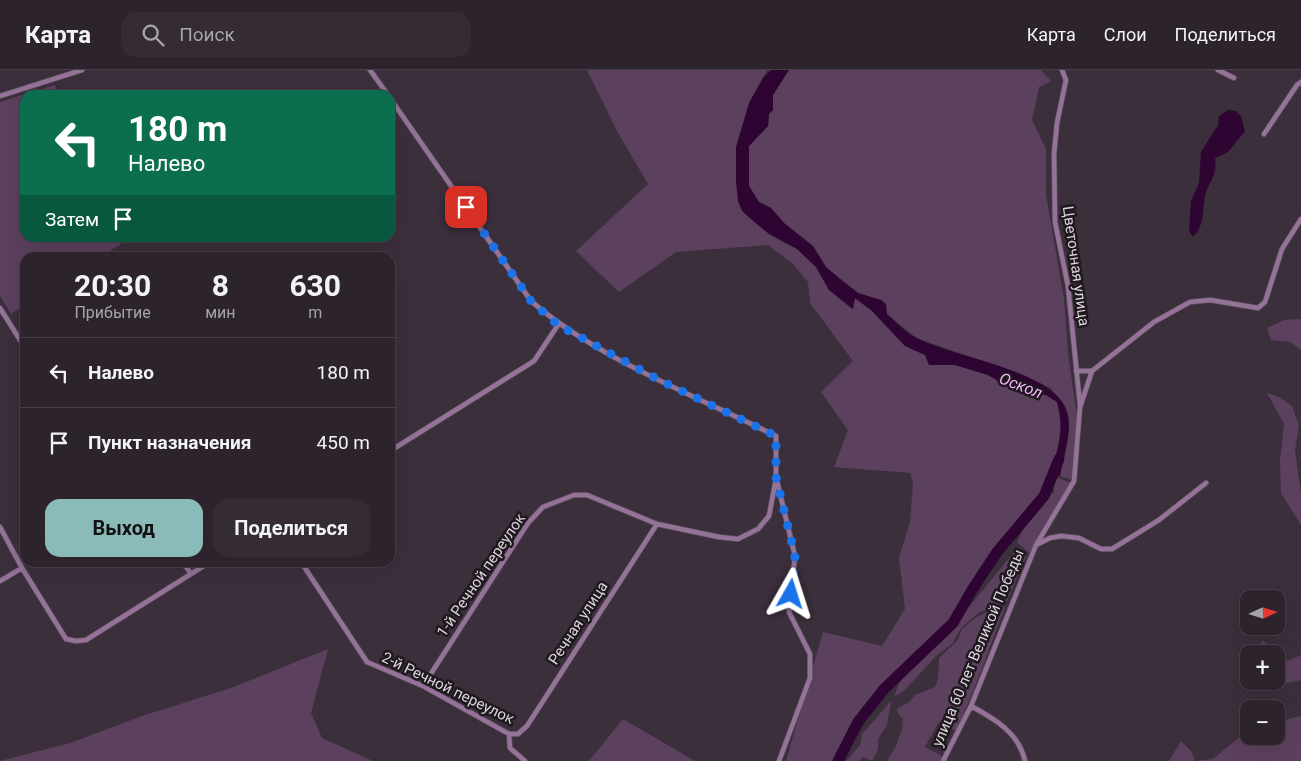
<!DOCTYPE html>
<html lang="ru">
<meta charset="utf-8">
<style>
body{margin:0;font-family:Roboto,sans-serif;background:#342b35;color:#f1f3f6;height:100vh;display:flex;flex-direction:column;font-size:19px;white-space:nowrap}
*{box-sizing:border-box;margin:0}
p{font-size:16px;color:#a6a4aa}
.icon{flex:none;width:28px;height:28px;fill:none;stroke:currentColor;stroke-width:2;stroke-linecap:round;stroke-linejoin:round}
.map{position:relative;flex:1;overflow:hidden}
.side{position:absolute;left:20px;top:182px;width:375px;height:315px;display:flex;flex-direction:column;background:#2c232d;border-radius:15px;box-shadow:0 5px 20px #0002,0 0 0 1px #484049}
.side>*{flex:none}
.guide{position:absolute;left:20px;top:20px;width:375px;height:152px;border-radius:15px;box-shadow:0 5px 20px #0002,0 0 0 1px #484049;background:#0b6e4f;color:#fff;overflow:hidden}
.needle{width:32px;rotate:86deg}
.buttons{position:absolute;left:1240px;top:520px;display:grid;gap:10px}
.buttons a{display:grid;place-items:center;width:45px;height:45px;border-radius:10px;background:#2c232d;box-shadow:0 5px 20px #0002,0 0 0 1px #484049;font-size:25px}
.pin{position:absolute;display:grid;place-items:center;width:42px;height:42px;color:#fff;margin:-21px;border-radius:10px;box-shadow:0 2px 8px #0006}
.me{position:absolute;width:55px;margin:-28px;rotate:6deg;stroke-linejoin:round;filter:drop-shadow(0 0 4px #0008)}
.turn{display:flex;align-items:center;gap:18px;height:105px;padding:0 25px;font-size:22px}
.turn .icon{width:65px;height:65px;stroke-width:2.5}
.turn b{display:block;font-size:35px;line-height:42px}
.then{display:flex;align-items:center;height:48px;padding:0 25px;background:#0003;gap:10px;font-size:19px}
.eta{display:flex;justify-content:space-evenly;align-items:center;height:85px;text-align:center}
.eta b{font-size:30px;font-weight:700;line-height:35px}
.action{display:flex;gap:10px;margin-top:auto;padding:10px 25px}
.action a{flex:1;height:58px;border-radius:15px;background:#8bbbb9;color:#111;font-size:20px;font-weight:700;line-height:58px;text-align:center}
.action a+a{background:#342b35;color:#f1f3f6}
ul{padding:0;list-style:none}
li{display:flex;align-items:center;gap:15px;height:70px;padding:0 25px;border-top:1px solid #484049}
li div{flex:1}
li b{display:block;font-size:19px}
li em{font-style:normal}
header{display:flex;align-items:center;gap:30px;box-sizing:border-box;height:70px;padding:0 25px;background:#2c232d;border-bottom:1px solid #484049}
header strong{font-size:24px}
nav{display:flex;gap:28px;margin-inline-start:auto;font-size:18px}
.search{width:350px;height:45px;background:#342b35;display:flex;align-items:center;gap:12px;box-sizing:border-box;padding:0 18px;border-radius:15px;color:#a6a4aa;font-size:19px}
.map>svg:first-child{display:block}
.green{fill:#5c415e}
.water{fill:#2e0532}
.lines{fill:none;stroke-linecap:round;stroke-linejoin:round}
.river{stroke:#2e0532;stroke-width:11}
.minor-casing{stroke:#584d59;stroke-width:6}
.minor{stroke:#957398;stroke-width:4.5}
.route{stroke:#1a73e8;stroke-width:9;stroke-dasharray:0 16.2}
.labels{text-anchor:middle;stroke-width:5;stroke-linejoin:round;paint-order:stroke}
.street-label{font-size:15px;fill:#dbd4dc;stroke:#1f191f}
.water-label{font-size:16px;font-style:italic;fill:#f6b3fc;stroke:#1f191f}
</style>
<header>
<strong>Карта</strong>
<div class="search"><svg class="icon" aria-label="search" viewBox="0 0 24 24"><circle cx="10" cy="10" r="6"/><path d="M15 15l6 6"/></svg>Поиск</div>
<nav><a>Карта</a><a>Слои</a><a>Поделиться</a></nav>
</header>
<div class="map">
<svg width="1301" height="691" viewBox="0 0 1301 691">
<rect width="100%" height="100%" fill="#3b2f3c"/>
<path class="green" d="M 587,0 L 767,0 L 749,33 L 736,111 L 769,164 L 797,179 L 816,197 L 829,220 L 852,239 L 855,228 L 872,241 L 905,276 L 925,285 L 929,295 L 955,295 L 988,305 L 1003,314 L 1046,325 L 1057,332 L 1062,352 L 1056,385 L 1044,426 L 997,482 L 972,520 L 953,553 L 884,619 L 858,652 L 838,691 L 786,691 L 823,562 L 882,576 L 905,539 L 899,488 L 910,452 L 913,413 L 910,403 L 834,397 L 848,360 L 821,322 L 853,291 L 810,233 L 808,212 L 793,194 L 768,175 L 676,182 L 619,222 L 576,181 L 648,114 L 617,61 Z
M 789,0 L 1041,0 L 1051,11 L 1039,17 L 1032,50 L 1046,79 L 1046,125 L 1064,229 L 1068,283 L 1078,355 L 1076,396 L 1072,410 L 1060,406 L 1067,363 L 1068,346 L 1051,318 L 1020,304 L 916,268 L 887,244 L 881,230 L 858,223 L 839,208 L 826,197 L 813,176 L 784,153 L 771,138 L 759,132 L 749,116 L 749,76 L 768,56 L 769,44 L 773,40 L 773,25 Z
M 55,15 L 59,25 L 25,25 L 25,168 L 122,168 L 124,172 L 100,187 L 25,188 L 25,235 L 11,244 L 0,226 L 0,32 Z
M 1301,249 L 1301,280 L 1290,272 L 1271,270 L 1267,258 L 1284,250 Z
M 1267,323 L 1279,327 L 1292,336 L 1299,355 L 1295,380 L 1301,424 L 1301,455 L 1281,423 L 1280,390 L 1284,354 Z
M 1055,407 L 1072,413 L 1067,430 L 1050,449 L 1044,464 L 1029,483 L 1017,472 L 1030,445 L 1054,422 Z
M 1015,481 L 1026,486 L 1007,531 L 978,543 L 961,558 L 952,574 L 936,586 L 905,620 L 895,626 C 898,602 937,573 953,555 C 975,531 994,506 1015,481 Z
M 1000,536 L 1005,537 C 989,579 975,620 956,661 L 939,652 L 925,677 L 942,686 L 940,691 L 887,691 L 896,676 L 902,659 L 903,649 L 897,642 L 898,638 L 908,633 L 915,625 L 935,617 L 938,609 L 939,588 L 957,571 L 962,559 L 975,548 Z
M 1262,570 L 1288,591 L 1301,585 L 1301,610 L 1259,618 L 1257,611 L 1276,611 L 1276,584 L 1259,584 Z
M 328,579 L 311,643 L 322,668 L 373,691 L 0,691 L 70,673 L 142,646 L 231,618 Z
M 891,631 L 887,655 L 878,669 L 878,679 L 872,691 L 863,687 L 860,691 L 846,691 L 860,675 L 862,664 Z
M 1301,646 L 1301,691 L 1169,691 L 1181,671 L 1191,681 L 1195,691 L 1213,689 L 1242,665 L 1249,662 L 1249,666 L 1276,666 L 1276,652 Z
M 623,649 L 695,691 L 589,691 Z"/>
<path class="water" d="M 771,0 L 789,0 L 773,25 L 773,40 L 769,44 L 768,56 L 749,76 L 749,116 L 759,132 L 771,138 L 784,153 L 813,176 L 826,197 L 839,208 L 858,223 L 881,230 L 886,234 L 887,244 C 896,252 906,263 917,268 C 953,288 1059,300 1068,345 C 1072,364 1063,388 1060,406 L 1050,402 C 1060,377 1064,358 1057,332 L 1046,325 L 1003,314 L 988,305 L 955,295 L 929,295 L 925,285 L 905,276 L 872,241 L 855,228 L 853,239 L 829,220 L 816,197 L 797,179 L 769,164 L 752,150 L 742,141 L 738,131 L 736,111 L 736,77 L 749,33 L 763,8 Z
M 1228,40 L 1236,41 L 1241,46 L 1245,61 L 1228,82 L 1215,88 C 1218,106 1209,110 1205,126 C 1202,141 1205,155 1193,167 L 1189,161 L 1191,131 L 1199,113 L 1201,82 L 1218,55 L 1219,46 Z"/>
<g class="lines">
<path class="river" d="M 838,691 L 858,652 L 884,619 L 953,553 L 972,520 L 997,482 L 1044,426 L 1059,389"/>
<defs>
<path id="minor" d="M 370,0 L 388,25
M 1062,0 L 1066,10 L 1057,53 L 1054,84 L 1055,152 L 1068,216 L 1080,335
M 1218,0 L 1234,8
M 0,26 L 82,0
M 390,28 L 531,231 C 598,289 696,326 776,366 L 776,407 L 795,486 L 789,542 L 810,584 L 810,608 L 779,691
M 1264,64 L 1297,15 L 1301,12
M 0,238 L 25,278
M 1076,301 L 1092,301
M 390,381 L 534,291 L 558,255
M 0,457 L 22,498 L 66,569 L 76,571 L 86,570 L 210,492
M 1036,475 L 1050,468 L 1061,466 L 1079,468 L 1101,479 L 1112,479 L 1159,450 L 1206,413
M 183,492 L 191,504
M 301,492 L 367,592 L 423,616 L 509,664 L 518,664 L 527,656 L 657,454
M 0,511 L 22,498
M 423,616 L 528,453 L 543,437 L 574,425 L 587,425 L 657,454 L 719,467 L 738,469 L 758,459 L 769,446 L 776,409
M 971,636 C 995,649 1019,663 1025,691
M 509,664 L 510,678 L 525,691
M 943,691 L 971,636 L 1036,475 L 1074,411 L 1080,337 L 1092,301 L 1154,252 L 1190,232 L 1210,230 L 1258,238 L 1265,232 L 1282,179 L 1301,149"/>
</defs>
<use href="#minor" class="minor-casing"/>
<use href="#minor" class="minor"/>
</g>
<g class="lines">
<path class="route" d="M 466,137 L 531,231 L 558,255 L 661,311 L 776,366 L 776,407 L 795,486 L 791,524"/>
</g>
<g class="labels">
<g class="street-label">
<text transform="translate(1076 196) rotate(82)" y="5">Цветочная улица</text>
<text transform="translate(481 505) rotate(-56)" y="5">1-й Речной переулок</text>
<text transform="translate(578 553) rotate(-57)" y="5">Речная улица</text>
<text transform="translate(978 578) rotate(-67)" y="5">улица 60 лет Великой Победы</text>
<text transform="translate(448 618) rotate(26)" y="5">2-й Речной переулок</text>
</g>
<g class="water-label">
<text transform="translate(1021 315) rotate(21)" y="6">Оскол</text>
</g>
</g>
</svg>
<div class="buttons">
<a><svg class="needle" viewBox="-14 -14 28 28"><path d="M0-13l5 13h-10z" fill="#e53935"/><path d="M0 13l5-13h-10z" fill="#a6a4aa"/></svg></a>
<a>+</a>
<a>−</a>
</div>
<div class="pin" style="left:466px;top:137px;background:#d93025"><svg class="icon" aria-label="arrive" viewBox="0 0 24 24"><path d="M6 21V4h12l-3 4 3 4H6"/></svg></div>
<svg class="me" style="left:791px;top:524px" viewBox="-20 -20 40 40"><path d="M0-17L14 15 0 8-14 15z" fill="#1a73e8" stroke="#fff" stroke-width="4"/></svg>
<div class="guide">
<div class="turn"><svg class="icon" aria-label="left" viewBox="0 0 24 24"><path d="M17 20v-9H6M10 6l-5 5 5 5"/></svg><div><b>180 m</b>Налево</div></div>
<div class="then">Затем<svg class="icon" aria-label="arrive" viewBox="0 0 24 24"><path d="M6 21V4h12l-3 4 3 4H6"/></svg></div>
</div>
<section class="side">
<div class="eta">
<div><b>20:30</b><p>Прибытие</p></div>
<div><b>8</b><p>мин</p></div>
<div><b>630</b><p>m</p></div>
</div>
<ul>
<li><svg class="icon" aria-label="left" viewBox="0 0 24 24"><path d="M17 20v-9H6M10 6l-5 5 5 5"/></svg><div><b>Налево</b></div><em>180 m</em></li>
<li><svg class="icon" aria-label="arrive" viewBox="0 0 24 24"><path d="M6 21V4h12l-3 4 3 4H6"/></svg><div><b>Пункт назначения</b></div><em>450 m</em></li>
</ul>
<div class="action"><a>Выход</a><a>Поделиться</a></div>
</section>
</div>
